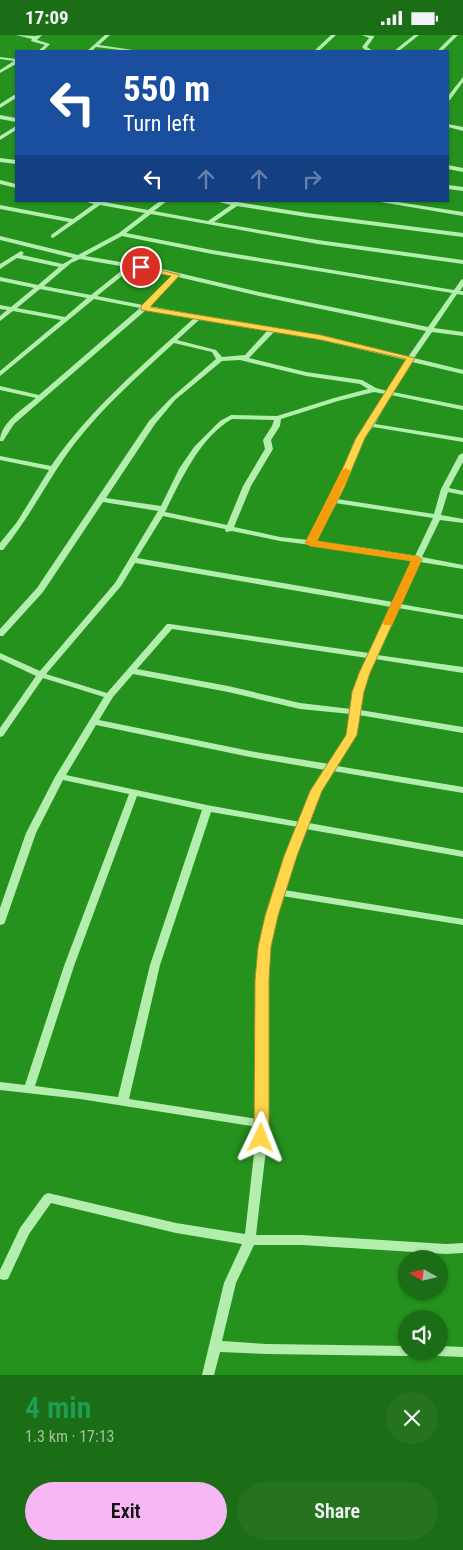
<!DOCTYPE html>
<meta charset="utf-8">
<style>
body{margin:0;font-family:"Roboto Condensed",sans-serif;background:#25731f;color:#f1f3f6;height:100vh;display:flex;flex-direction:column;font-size:19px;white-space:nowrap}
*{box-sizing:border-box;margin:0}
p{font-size:16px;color:#a0c0a1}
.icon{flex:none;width:28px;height:28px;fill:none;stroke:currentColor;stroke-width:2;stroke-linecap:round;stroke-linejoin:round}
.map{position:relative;height:1340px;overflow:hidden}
.details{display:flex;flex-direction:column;background:#1c6e16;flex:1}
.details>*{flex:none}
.banner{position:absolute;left:15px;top:15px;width:434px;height:152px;border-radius:0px;box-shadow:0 1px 4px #0004;background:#1a4fa0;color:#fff;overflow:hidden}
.needle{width:32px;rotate:278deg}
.tools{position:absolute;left:398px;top:1215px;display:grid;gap:10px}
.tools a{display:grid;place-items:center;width:50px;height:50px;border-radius:50%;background:#1c6e16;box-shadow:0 1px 4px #0004;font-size:25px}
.pin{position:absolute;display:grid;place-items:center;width:42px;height:42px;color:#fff;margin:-21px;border:2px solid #fff;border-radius:50%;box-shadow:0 1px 5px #0007}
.me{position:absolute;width:55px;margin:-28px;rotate:2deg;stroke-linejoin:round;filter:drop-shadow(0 0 4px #0008)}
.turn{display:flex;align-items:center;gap:18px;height:105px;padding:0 25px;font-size:22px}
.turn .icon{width:65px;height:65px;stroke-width:2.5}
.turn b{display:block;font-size:35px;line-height:42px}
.lanes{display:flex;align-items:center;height:48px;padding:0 25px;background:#0003;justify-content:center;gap:25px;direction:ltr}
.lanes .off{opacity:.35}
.round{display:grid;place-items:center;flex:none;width:52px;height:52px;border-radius:26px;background:#25731f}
.overview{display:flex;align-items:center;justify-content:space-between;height:85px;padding:0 25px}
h1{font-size:30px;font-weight:600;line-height:38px;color:#1e9e55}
.button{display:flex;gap:10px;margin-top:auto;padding:10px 25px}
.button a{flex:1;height:58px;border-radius:30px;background:#f6b7f4;color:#111;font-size:20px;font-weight:600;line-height:58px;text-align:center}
.button a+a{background:#25731f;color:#f1f3f6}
.status{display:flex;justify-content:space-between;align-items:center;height:35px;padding:0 25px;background:#1c6e16;direction:ltr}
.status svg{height:14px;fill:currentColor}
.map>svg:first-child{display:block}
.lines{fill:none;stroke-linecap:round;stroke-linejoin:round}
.minor{fill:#b4eeae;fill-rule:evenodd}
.route{fill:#ffd54a;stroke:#a68a30}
.slow{fill:#f59e0b}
</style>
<div class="status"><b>17:09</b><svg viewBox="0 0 49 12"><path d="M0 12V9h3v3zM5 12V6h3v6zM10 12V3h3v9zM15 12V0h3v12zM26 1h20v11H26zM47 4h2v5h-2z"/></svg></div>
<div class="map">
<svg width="463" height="1340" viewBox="0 0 463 1340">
<rect width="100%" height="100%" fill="#25921d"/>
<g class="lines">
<path class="minor" d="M 16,0 L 35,1 L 42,0 L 37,5 L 50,9 L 43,16 L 38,16 L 45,10 L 31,6 L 32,4 Z
M 105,0 L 110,0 L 99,10 L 140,16 L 128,16 L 96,12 L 92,16 L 87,16 Z
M 331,0 L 336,0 L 319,16 L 314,16 Z
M 362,0 L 374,1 L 374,2 L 367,12 L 373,16 C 369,16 365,16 362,12 L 369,3 Z
M 414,0 L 419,0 L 399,16 L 394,16 Z
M 453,0 L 458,0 L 442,16 L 437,16 Z
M 0,22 L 16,24 L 16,29 L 0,38 L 0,35 L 14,26 L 0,24 Z
M 463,42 L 463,47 L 450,65 L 448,65 L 448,61 Z
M 14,60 L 16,60 L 16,63 L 0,73 L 0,69 Z
M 0,80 L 16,83 L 16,87 L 0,84 Z
M 448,89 L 463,92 L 463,96 L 448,92 Z
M 16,91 L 16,95 L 0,105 L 0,101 Z
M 0,123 L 16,125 L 16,129 L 0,127 Z
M 448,130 L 463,133 L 463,137 L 448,134 Z
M 0,145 L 16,149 L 16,153 L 0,149 Z
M 448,150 L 463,152 L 463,156 L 448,154 Z
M 83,166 L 105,166 L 104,167 L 148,175 L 160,166 L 167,166 L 154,176 L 208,186 L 231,170 L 215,166 L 231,166 L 307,178 L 463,198 L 463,202 L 307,182 L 237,171 L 214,187 L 318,205 L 463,225 L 463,229 L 318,209 L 151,179 L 126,198 L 212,215 L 454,255 L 461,245 L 463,244 L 463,251 L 460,256 L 463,256 L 463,260 L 457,259 L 434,293 L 463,297 L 463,301 L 432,297 L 414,323 L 463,335 L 463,339 L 412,327 L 393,357 L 463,371 L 463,375 L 391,360 L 375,389 L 463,403 L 463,407 L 373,392 L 363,404 L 337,464 L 434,479 L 441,454 L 459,420 L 463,418 L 463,427 L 449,453 L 463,456 L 463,460 L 448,457 L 441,480 L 463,484 L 463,488 L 440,485 L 422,522 L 463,530 L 463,534 L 420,527 L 400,569 L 463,580 L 463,584 L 398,573 L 377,620 L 463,632 L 463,638 L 375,624 C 367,641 362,657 360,675 L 463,692 L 463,698 L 359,680 L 356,700 L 337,731 L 463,752 L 463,758 L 333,736 L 321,756 L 309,788 L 463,816 L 463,822 L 306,794 L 284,855 L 463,884 L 463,890 L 282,861 L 270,912 L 267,945 L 269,1089 L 256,1200 L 302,1200 L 446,1209 L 463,1208 L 463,1218 L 446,1219 L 302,1210 L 254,1210 L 236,1248 L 222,1306 L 267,1309 L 406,1311 L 406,1316 L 412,1316 L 410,1320 L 406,1321 L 267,1319 L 220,1317 L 214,1340 L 202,1340 L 224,1248 L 242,1209 L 176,1198 L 51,1168 L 29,1199 L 8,1244 L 4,1245 L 0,1244 L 0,1235 L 20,1193 L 44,1160 L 48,1158 L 176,1188 L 245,1199 L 257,1092 L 80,1064 L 0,1055 L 0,1047 L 25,1050 L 64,931 L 129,759 L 63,745 L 36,798 L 5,887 L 4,889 L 0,890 L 0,873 L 26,798 L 55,742 L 104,662 L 43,643 L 3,701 L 0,702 L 0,693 L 36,641 L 0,624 L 0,618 L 40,636 L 115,548 L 158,476 L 103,467 L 43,557 L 3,601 L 0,601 L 0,594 L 37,553 L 149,386 L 171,363 L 216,324 L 212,317 L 174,308 C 139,340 104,371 75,408 C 49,442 31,481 3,515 L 0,515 L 0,508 L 17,487 L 49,435 L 0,425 L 0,421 L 51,431 C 90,374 143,330 193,284 L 146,275 L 14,389 L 3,406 L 0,406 C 0,388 23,374 36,363 L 0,355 L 0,351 L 39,360 L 140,273 L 94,264 L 0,341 L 0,336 L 61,285 L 13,276 L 0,286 L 0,281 L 7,275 L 0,274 L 0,270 L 11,272 L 34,253 L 0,246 L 0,242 L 38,250 L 59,232 L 17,223 L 0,234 L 0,229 L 21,216 L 24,218 L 22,220 L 63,229 L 73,223 L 0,205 L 0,201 L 78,220 L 119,198 L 145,178 L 100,170 L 53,203 L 51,202 L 51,200 L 69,187 L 0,174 L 0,170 L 73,184 L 94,169 ZM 122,201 L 212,219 L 452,258 L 428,292 L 259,257 L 162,234 L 85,221 ZM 80,224 L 126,232 L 91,260 L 44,251 L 71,228 ZM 132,233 L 172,240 L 143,270 L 97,261 ZM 178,242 L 259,261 L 426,296 L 408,322 L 321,301 L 276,294 L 273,292 L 270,293 L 149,271 ZM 40,254 L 87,263 L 65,282 L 17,273 ZM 199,285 L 267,296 L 245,320 L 222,322 L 216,315 L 177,305 ZM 274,297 L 321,305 L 406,325 L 387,356 L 376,353 L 362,345 L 306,337 L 249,323 ZM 240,325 L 306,341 L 360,349 L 368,354 L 334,363 L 277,381 L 231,380 L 220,386 L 194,412 L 179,434 L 161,471 L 106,463 L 155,389 L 175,365 L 222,326 ZM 374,357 L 385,359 L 368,389 L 356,403 L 335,453 L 308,505 L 280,502 L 234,492 L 251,451 L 273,414 L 271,405 L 280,391 L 281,384 L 338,366 ZM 232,384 L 274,385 L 272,391 L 263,405 L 265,414 L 243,451 L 227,490 L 165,477 C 181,445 200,402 232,384 ZM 335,468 L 433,483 L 415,521 L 374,514 L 315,506 ZM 163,481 L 225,494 L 226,497 L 232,496 L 280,506 L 374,518 L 413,525 L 393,567 L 137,523 ZM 135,528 L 391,572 L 369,618 L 170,589 L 167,589 L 107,658 L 46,639 L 121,551 ZM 172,594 L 367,623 C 359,640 354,656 351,674 L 300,668 L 228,651 L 137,634 ZM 133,639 L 228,657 L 300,674 L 351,679 L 348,700 L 329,729 L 250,716 L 99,685 L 113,662 ZM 96,690 L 250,722 L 325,735 L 311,756 L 300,787 L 207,770 L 66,740 ZM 137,761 L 202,775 L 150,930 L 118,1062 L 35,1051 L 74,931 ZM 211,777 L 298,792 L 273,857 L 260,912 L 257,945 L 257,1084 L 129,1064 L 160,930 Z
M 375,166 L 391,166 L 463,177 L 463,181 Z
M 439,1311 L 463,1312 L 463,1322 L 439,1321 L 435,1320 L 433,1316 L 439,1316 Z"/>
</g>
<path class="route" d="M 141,230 L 180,240 L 150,272 L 321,300 L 415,323 L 365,403 L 344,453 L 317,506 L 417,521 L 422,524 L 370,638 L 364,657 L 357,700 L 322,756 L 297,821 L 278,881 L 271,912 L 269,945 L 269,1103 L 267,1107 L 256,1107 L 254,1103 L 255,945 L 258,912 L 265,881 L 284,821 L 310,756 L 346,700 L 352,657 L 359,638 L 411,526 L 310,511 L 305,508 L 334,453 L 356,403 L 406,324 L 321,305 L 141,275 L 141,271 L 171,241 L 138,234 L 137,232 Z"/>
<path class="slow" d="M 346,433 L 351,436 L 317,506 L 420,522 L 422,524 L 392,590 L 384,590 L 383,587 L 411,526 L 310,511 L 305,508 L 341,436 Z"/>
</svg>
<div class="tools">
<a><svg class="needle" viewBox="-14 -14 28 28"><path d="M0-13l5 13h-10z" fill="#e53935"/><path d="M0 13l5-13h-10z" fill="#a0c0a1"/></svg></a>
<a><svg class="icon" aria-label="sound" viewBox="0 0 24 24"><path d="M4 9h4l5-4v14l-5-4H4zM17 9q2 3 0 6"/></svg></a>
</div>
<div class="pin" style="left:141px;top:232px;background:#d93025"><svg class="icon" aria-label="arrive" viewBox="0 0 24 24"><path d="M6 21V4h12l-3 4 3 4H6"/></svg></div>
<svg class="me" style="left:261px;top:1103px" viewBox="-20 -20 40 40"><path d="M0-17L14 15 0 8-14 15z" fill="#ffd54a" stroke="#fff" stroke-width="4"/></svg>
<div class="banner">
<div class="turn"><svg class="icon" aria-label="left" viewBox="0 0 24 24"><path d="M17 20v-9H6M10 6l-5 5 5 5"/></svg><div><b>550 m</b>Turn left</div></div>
<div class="lanes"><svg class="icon" aria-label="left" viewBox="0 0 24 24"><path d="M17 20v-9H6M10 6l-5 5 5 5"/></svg><svg class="icon off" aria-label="ahead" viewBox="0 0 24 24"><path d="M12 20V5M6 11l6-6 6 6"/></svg><svg class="icon off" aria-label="ahead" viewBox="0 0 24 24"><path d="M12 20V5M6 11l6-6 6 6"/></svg><svg class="icon off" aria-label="right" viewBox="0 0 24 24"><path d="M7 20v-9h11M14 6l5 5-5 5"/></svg></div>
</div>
</div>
<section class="details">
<div class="overview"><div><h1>4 min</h1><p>1.3 km · 17:13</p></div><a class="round"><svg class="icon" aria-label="close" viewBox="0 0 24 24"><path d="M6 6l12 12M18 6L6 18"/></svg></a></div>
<div class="button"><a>Exit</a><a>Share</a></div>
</section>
